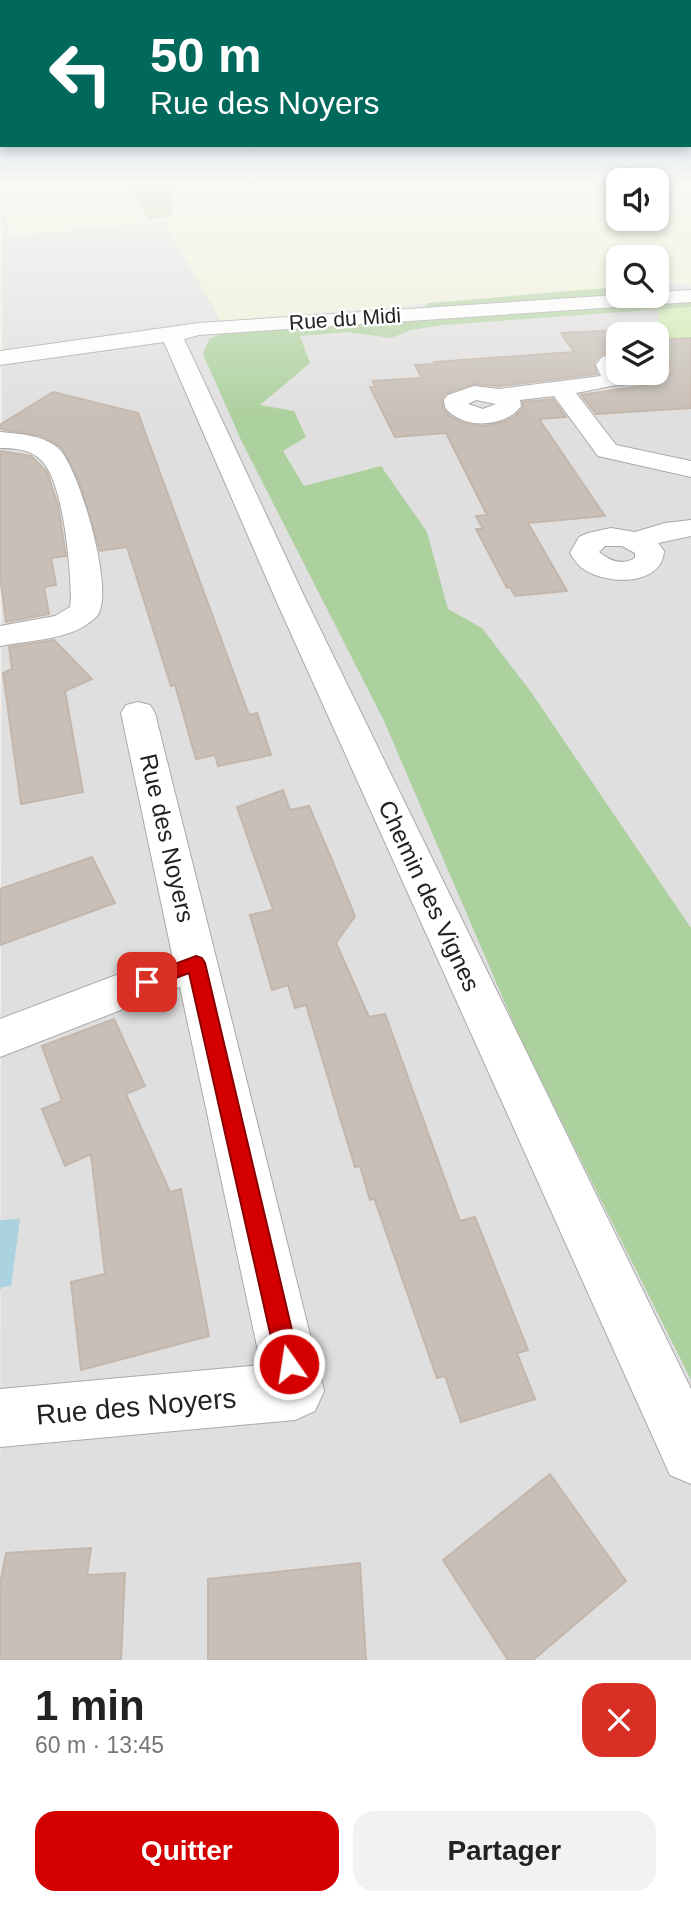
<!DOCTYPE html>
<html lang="fr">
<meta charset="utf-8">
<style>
body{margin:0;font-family:Arial,sans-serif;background:#f2f2f2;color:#222;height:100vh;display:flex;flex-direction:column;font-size:26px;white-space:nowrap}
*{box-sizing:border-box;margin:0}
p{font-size:23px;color:#767676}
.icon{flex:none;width:38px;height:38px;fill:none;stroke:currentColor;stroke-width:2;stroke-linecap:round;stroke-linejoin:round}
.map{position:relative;height:1660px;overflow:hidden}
.details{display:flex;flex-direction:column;background:#fff;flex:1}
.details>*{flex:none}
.top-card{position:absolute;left:0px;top:0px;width:691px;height:147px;box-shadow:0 4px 10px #0003;background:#00695c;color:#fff;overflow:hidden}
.buttons{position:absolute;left:606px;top:168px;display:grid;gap:14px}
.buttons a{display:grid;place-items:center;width:63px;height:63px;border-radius:14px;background:#fff;box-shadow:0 4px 10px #0003;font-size:35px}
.pin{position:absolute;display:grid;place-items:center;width:60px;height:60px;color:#fff;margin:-30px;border-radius:14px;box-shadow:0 4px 10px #0006}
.me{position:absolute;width:77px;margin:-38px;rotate:347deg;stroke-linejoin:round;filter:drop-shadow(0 0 5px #0008)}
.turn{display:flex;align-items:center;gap:24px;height:147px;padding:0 35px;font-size:32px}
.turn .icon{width:91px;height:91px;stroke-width:2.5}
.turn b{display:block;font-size:49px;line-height:60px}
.round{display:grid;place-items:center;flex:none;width:74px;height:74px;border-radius:21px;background:#f2f2f2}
.headline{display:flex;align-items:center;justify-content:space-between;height:119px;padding:0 35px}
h1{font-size:42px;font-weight:700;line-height:52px}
.primary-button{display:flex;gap:14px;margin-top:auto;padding:14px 35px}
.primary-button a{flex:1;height:80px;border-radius:21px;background:#d40000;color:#fff;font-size:28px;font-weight:700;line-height:80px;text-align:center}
.primary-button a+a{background:#f2f2f2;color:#222}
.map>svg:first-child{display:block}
.residential{fill:#e0dfdf;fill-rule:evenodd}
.farmland{fill:#eef0d5}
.grass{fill:#cdebb0}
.forest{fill:#add19e}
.water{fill:#aad3df}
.building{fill:#c7bfb8;stroke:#c4b6ab;stroke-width:2}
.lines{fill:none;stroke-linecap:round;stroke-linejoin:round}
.minor-casing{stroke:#a9a9a9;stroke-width:2}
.minor{fill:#fff;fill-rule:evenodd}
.route{fill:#d40000;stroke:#8a0000;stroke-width:2}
.labels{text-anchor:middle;stroke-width:5;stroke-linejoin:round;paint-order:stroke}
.far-street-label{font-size:21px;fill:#222;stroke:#fff}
.street-label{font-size:24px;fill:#222;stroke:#fff}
.near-street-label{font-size:28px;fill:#222;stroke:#fff}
</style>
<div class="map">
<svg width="691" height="1660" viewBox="0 0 691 1660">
<rect width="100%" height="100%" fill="#f2efe9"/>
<path class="residential" d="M 2,208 L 13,236 L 164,221 L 221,321 L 618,287 L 618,296 L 656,296 L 656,284 L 691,285 L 691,1660 L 0,1660 ZM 618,334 L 656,334 L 656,373 L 618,373 Z"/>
<path class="farmland" d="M 0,183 L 618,183 L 618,219 L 656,219 L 656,183 L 691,183 L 691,285 L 678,282 L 656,284 L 656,257 L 618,257 L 618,287 L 221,321 L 164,221 L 13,236 L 0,209 Z"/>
<path class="grass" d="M 691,307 L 691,338 L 659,346 L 658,309 Z"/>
<path class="forest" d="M 128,183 L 170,183 L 172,216 L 149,220 Z
M 618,287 L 618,296 L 421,309 L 429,303 Z
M 691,299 L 691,307 L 443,325 L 411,330 L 391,338 L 347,332 L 300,336 L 310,363 L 260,405 L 294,411 L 306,437 L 283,451 L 304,486 L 381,466 L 427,532 L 448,609 L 482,628 L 531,692 L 691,928 L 691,1380 L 520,1038 L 384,721 L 241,440 L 203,354 L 209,339 L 226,332 Z"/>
<path class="water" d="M 20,1219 L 11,1286 L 2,1287 L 0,1290 L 0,1220 Z"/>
<path class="building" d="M 622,330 L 636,330 L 639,334 L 618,334 L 618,354 L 609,352 L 600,355 L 594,363 L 597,374 L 499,386 L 473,384 L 447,393 L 442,398 L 443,409 L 451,417 L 461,422 L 483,426 L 506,421 L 515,416 L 523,408 L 523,402 L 553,399 L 566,417 L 539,419 L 605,516 L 528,523 L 567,591 L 515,596 L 510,587 L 507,588 L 476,529 L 483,529 L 476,516 L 487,515 L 446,433 L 395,437 L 370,387 L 375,387 L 373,381 L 422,378 L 415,365 L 436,364 L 434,362 L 574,352 L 561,333 Z
M 691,338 L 691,408 L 596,414 L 581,395 L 661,383 L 673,371 L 666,360 L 656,357 L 656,340 Z
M 53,392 L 138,413 L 249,715 L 257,713 L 271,755 L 218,766 L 215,755 L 196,759 L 175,685 L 171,686 L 127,547 L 100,551 L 79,481 L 62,448 L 41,436 L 0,429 L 0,425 Z
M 0,451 L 31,456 L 47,472 L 58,505 L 66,556 L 51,558 L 56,585 L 44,587 L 49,614 L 6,622 L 0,577 Z
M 54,640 L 92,679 L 65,691 L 83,792 L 21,804 L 3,673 L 12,669 L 9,647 Z
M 283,790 L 290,810 L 309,806 L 332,860 L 355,916 L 336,943 L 369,1017 L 385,1014 L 460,1221 L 475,1217 L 528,1350 L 517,1353 L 535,1399 L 461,1422 L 445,1376 L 437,1378 L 374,1198 L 370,1200 L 360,1166 L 355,1167 L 306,1005 L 295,1008 L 288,985 L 272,990 L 250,915 L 273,910 L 237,807 Z
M 92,857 L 115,903 L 0,945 L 0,889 Z
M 114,1019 L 145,1086 L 126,1094 L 170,1192 L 181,1189 L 209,1336 L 81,1370 L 71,1282 L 105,1274 L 91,1154 L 65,1166 L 42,1109 L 62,1101 L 42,1046 Z
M 550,1474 L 626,1581 L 533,1660 L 508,1660 L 443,1560 Z
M 91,1548 L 87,1575 L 125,1573 L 121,1660 L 0,1660 L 0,1585 L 6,1553 Z
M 360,1563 L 366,1660 L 208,1660 L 208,1579 Z"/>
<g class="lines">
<defs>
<path id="minor" d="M 691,290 L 691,302 L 199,335 L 184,339 L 305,598 L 691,1389 L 691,1484 L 670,1475 L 275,598 L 164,342 L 0,365 L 0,351 L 199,323 L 618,295 L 656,296 L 656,292 Z
M 610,355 L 618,357 L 618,373 L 656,373 L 656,359 L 664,361 L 670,371 C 657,390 639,382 620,385 C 605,386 590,391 576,393 L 616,445 L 691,461 L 691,477 L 598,456 L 554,396 L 520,400 L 521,406 C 506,428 461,430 445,407 L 444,400 L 448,395 L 474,386 L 499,389 L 601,376 L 596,365 L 602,357 ZM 476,400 L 496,404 L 483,409 L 468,404 Z
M 0,432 C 19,434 46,435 60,450 C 80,471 117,597 96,617 C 74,640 30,640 0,646 L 0,626 L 55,616 L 70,607 L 71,597 C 70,565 64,482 41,460 C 30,449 14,448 0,448 Z
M 691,520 L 691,536 L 658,543 L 664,551 C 662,586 608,585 585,570 C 578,566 574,559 570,553 L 579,537 L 588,533 L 611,528 L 635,532 L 665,523 ZM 605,546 L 622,546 L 635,553 L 635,558 C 622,566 610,561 599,552 Z
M 138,702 L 150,705 L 155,713 L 324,1391 L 315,1411 L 295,1420 L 0,1447 L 0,1389 L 261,1365 L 180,987 L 0,1057 L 0,1019 L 172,954 L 121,713 L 126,705 Z"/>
</defs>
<use href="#minor" class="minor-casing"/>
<use href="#minor" class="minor"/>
</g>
<linearGradient id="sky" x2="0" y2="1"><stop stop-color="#8fc0e4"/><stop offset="0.44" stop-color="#f9f8f5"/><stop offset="1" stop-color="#f9f8f5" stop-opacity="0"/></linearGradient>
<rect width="691" height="415" fill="url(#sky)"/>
<path class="route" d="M 196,956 L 202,958 L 205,963 L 300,1364 L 297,1373 L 289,1376 L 280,1373 L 277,1364 L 189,973 L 147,989 L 140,987 L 138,982 L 140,977 Z"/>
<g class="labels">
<g class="far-street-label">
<text transform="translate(345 319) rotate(-4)" y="7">Rue du Midi</text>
</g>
<g class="street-label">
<text transform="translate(167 838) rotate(77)" y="8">Rue des Noyers</text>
<text transform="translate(429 896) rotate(65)" y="8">Chemin des Vignes</text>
</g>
<g class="near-street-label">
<text transform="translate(136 1406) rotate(-5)" y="10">Rue des Noyers</text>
</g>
</g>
</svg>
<div class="buttons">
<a><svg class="icon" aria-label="sound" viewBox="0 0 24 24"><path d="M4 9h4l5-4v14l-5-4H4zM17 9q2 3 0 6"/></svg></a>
<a><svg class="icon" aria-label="search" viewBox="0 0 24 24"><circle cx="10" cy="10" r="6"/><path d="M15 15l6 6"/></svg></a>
<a><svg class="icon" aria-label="layers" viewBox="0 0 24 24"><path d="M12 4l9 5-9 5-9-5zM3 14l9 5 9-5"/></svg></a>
</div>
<div class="pin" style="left:147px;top:982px;background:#d93025"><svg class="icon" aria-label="arrive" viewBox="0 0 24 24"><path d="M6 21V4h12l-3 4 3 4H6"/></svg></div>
<svg class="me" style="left:289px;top:1364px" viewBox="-20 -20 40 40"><circle r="17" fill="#d40000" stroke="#fff" stroke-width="3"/><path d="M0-11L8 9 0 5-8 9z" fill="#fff"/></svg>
<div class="top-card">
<div class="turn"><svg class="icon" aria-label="left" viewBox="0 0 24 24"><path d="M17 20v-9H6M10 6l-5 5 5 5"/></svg><div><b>50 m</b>Rue des Noyers</div></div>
</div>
</div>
<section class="details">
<div class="headline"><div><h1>1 min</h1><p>60 m · 13:45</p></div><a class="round" style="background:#d93025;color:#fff"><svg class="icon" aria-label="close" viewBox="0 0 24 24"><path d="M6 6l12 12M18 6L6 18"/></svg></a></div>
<div class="primary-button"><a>Quitter</a><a>Partager</a></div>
</section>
